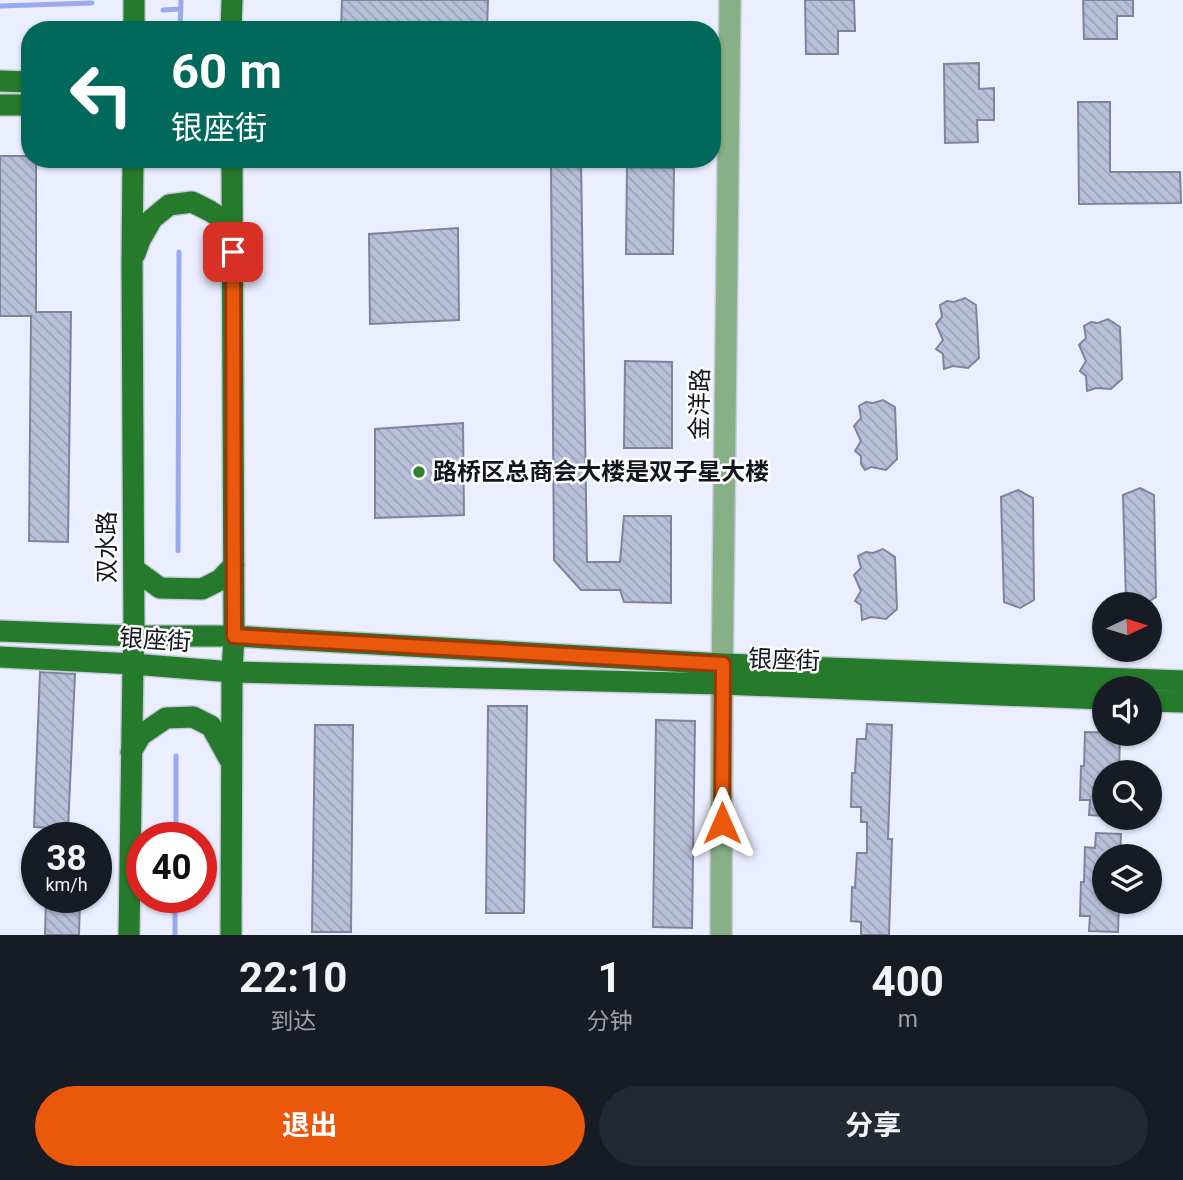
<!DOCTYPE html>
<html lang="zh">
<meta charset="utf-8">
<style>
body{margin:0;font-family:Roboto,"Noto Sans SC",sans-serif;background:#242831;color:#f1f3f6;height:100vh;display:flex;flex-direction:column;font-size:26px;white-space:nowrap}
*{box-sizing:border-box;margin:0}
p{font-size:23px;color:#9ea1a6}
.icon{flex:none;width:38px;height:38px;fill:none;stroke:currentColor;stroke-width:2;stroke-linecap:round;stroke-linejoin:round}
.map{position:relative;height:935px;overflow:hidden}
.details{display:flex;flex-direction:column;background:#171b24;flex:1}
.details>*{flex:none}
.guide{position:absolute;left:21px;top:21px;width:700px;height:147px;border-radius:28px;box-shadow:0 2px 5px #0004;background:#00695c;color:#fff;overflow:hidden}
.needle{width:46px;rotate:86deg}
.buttons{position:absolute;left:1092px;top:592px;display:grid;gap:14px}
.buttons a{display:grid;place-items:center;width:70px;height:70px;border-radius:50%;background:#171b24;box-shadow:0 2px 5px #0004;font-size:35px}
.speed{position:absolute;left:21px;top:822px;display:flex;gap:14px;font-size:35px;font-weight:700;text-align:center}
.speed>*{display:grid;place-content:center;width:91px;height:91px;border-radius:50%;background:#171b24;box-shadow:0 2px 5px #0004;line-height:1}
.speed small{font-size:18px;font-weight:400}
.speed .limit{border:10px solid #d22;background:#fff;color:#111}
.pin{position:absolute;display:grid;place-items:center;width:60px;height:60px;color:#fff;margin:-30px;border-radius:14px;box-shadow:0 4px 10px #0006}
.me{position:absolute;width:77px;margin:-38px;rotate:0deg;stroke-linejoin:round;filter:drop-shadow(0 0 5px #0008)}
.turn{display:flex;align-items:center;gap:24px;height:147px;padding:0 35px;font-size:32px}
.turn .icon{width:91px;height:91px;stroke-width:2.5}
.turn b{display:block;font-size:49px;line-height:60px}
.eta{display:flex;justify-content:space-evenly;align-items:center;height:119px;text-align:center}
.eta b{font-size:42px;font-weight:700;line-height:49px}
.button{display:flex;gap:14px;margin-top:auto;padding:14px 35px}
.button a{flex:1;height:80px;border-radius:42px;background:#ea580c;color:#fff;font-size:28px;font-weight:700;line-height:80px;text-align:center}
.button a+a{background:#242831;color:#f1f3f6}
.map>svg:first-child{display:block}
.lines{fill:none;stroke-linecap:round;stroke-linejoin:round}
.stream{stroke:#9ba9f0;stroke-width:5}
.building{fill:url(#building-back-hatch);stroke:#7e849c;stroke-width:2}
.minor-casing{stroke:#c8cbdb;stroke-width:24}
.major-casing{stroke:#c8cbdb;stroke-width:24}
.minor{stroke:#88b087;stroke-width:21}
.major{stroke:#267a2b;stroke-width:21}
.route-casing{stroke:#983908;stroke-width:18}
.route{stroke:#ea580c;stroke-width:12}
.poi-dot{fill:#2f8533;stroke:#fcfcfc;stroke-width:2.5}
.labels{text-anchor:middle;stroke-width:5;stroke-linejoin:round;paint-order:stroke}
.street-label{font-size:24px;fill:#14161f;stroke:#fcfcfc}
.poi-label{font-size:24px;font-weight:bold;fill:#14161f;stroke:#fcfcfc;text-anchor:start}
</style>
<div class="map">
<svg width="1183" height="935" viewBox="0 0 1183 935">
<defs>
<pattern id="building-back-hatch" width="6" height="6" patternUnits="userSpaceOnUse" patternTransform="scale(1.75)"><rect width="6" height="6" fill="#b8bfd9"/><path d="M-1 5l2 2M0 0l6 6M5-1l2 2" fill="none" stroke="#9da3ba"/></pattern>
</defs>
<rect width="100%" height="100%" fill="#eaeeff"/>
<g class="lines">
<path class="stream" d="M 0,6 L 92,3
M 163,10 L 180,9
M 180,30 L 181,0
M 178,551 L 179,252
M 176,838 L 176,756
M 175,935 L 175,898"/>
</g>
<path class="building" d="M 342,0 L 488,0 L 487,30 L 341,30 Z
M 805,0 L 854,0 L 855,31 L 838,31 L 838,54 L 806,54 Z
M 1083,0 L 1133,0 L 1133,16 L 1117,16 L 1117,39 L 1084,39 Z
M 979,63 L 979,89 L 994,88 L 994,120 L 977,120 L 978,142 L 945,143 L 944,64 Z
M 1078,102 L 1110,102 L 1110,172 L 1180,172 L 1181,203 L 1079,204 Z
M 0,156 L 30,156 L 30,159 L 36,159 L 36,312 L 71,312 L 68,542 L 29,541 L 31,316 L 0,316 Z
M 556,159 L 581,159 L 587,562 L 620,562 L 624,516 L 671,516 L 671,603 L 624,602 L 620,590 L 581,590 L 554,560 L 551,164 Z
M 627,167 L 674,168 L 673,254 L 626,254 Z
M 458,228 L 459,320 L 370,324 L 369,234 Z
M 965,298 L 976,305 L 979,358 L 968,368 L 953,366 L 944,369 L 943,354 L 936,349 L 943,340 L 936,324 L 942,317 L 940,305 L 947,301 L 954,302 Z
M 1108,319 L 1120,327 L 1122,379 L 1111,389 L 1096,388 L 1087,391 L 1086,376 L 1080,371 L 1086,361 L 1079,345 L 1086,338 L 1084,326 L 1091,322 L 1098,323 Z
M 625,361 L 672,362 L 672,448 L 624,448 Z
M 883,400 L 895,407 L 897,459 L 886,470 L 871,467 L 865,470 L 861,464 L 861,456 L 855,451 L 861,441 L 854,426 L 861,418 L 859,406 L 866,402 L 873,403 Z
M 463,423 L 464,515 L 375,518 L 375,429 Z
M 1140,488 L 1154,495 L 1156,597 L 1145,604 L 1138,604 L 1126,600 L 1123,495 Z
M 1018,490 L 1033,498 L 1034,600 L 1020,608 L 1004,602 L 1001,497 Z
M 883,549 L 895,557 L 897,609 L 886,619 L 871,617 L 862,620 L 861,605 L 855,601 L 861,591 L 854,575 L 861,568 L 858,556 L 866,552 L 873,553 Z
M 40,672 L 75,674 L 68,829 L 34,827 Z
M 488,706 L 527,706 L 524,913 L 486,913 Z
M 656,720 L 695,721 L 692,928 L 653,927 Z
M 867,724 L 892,725 L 888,839 L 892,839 L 889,935 L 861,935 L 861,922 L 851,921 L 852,887 L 855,888 L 857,853 L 867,853 L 867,822 L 861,822 L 861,807 L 851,807 L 852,773 L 855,773 L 857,739 L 866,739 Z
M 315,725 L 353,725 L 351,932 L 312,932 Z
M 1085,732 L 1120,733 L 1119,772 L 1104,772 L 1104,816 L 1089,815 L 1090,800 L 1080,800 L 1081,766 L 1084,766 Z
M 1096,833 L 1121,834 L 1120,856 L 1104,856 L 1104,901 L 1119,901 L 1118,932 L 1089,931 L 1090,916 L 1080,916 L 1081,882 L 1084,882 L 1085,847 L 1095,848 Z
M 46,898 L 80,898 L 79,935 L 45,935 Z"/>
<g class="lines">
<defs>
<path id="minor" d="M 721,935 L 722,684 L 730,0"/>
<path id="major" d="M 134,30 L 134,0
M 231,30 L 232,0
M 0,81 L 30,82
M 0,105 L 30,105
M 135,254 L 140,240 L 152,219 L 169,205 L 192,202 L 210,211 L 233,226
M 134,569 L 160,588 L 202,589 L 220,580 L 234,565
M 0,631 L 134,636 L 234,636 L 723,664 L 1183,681
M 0,657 L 133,664 L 232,672 L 722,684 L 1104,699
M 1150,701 L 1183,702
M 131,752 L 141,735 L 166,718 L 193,717 L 211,726 L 231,762
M 129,935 L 133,664 L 134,636 L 132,263 L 133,159
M 231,935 L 232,672 L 234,636 L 232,159"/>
</defs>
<use href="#minor" class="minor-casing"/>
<use href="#major" class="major-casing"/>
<use href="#minor" class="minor"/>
<use href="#major" class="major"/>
</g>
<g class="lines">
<defs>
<path id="route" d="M 233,252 L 234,636 L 723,664 L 722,823"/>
</defs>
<use href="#route" class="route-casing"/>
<use href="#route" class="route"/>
</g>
<circle class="poi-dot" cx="419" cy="472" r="7"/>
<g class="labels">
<g class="street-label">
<text transform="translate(700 404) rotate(-89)" y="8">金洋路</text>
<text transform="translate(107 547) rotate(-90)" y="8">双水路</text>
<text transform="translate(155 640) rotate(4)" y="8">银座街</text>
<text transform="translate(784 660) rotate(2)" y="8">银座街</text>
</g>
<g class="poi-label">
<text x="433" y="480">路桥区总商会大楼是双子星大楼</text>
</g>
</g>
</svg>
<div class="buttons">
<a><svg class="needle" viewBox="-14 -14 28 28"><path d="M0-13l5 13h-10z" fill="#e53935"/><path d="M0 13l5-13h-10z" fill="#9ea1a6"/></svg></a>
<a><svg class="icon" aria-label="sound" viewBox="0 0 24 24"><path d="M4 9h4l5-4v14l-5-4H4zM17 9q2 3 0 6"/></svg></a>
<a><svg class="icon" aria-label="search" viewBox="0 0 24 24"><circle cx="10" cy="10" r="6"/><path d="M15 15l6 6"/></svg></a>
<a><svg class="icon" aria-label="layers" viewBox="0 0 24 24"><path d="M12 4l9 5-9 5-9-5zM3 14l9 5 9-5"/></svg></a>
</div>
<div class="speed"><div>38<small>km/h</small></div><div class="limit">40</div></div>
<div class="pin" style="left:233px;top:252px;background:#d93025"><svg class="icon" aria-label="arrive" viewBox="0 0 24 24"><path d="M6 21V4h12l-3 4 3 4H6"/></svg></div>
<svg class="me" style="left:722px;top:823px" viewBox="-20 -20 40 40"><path d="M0-17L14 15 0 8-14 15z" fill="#ea580c" stroke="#fff" stroke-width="4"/></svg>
<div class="guide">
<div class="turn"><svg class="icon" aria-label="left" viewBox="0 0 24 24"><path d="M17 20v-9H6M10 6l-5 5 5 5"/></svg><div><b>60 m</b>银座街</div></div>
</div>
</div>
<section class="details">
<div class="eta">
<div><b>22:10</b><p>到达</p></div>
<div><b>1</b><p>分钟</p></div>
<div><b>400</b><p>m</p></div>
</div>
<div class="button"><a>退出</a><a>分享</a></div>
</section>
